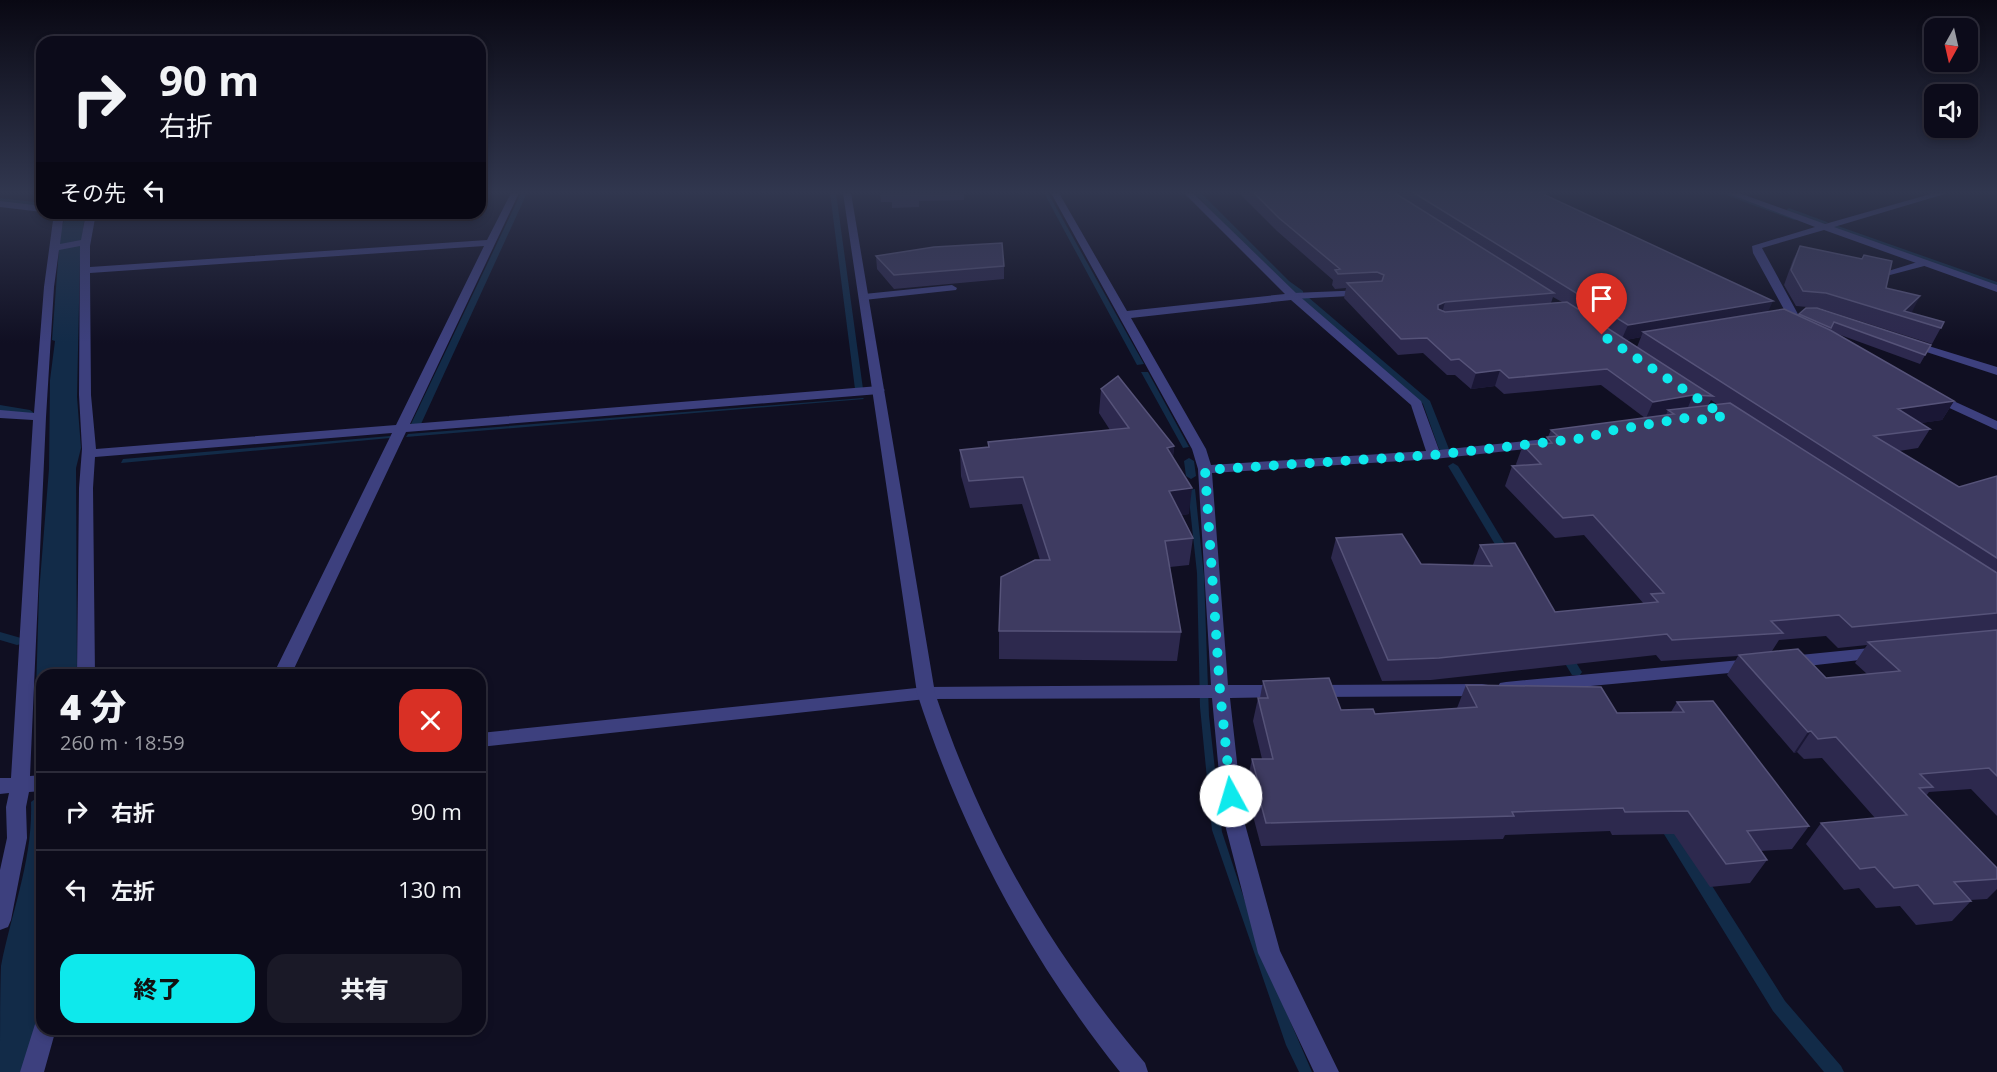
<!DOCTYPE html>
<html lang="ja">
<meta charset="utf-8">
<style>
body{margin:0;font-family:"Open Sans","Noto Sans JP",sans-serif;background:#1a1927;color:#f1f3f6;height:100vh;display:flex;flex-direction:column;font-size:22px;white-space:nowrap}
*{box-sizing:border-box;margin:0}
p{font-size:20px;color:#9a9ba2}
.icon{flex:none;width:33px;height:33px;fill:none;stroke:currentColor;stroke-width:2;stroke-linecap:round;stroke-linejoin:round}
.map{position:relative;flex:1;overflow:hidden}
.details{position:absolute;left:36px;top:669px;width:450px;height:366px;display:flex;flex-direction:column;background:#0c0b1a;border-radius:18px;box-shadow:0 3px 9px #0003,0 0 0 2px #2c2b39}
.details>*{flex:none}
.guide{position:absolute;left:36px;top:36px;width:450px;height:183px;border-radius:18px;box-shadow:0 3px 9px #0003,0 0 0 2px #2c2b39;background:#0c0b1a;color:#f1f3f6;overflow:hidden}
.needle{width:39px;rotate:188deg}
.fabs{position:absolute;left:1924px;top:18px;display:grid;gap:12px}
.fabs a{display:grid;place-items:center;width:54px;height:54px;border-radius:12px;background:#0c0b1a;box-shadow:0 3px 9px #0003,0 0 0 2px #2c2b39;font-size:30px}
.pin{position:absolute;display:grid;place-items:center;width:51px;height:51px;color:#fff;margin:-62px -26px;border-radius:50% 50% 50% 0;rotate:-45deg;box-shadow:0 0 6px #0007}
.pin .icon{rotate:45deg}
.me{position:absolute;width:66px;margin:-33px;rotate:354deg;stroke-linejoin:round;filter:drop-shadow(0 0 4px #0008)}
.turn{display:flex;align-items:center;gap:21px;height:126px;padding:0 24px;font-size:27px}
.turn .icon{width:78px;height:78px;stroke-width:2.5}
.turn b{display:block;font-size:42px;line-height:51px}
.then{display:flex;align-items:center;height:57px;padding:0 24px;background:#0003;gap:12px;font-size:22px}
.round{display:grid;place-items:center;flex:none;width:63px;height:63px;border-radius:18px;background:#1a1927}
.headline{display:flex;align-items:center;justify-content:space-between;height:102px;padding:0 24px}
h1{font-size:36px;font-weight:800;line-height:45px}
.button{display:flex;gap:12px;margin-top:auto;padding:12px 24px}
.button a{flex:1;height:69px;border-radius:18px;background:#0ee9ec;color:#111;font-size:24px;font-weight:800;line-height:69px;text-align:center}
.button a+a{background:#1a1927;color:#f1f3f6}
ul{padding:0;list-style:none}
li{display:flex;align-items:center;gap:18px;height:78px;padding:0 24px;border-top:2px solid #2c2b39}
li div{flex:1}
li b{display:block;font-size:22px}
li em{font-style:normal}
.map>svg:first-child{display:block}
.water{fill:#122b48}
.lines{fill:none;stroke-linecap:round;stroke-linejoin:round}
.stream{fill:#122b48;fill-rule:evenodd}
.service{fill:#3d407e;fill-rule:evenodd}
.minor{fill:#3d407e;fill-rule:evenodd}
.tertiary{fill:#3d407e;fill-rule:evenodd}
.wall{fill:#2d294e;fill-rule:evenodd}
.shaded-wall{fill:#1a1735}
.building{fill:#3e3b61;stroke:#565379;stroke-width:1.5}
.route{stroke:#0ee9ec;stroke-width:10;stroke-dasharray:0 18}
</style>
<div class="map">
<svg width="1997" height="1072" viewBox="0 0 1997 1072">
<rect width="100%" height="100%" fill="#100f22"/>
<path class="water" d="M 1044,193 L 1048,193 L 1144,364 L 1137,365 Z
M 66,213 L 85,213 L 80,256 L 77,397 L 81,448 L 76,468 L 77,675 L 42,675 L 42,1017 L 27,1072 L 0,1072 C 0,1043 0,992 1,966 C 12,910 33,860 31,802 L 39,796 L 39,767 L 34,758 L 39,593 L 49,469 L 50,380 L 55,341 L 52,340 L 59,249 L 57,244 Z
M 1141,372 L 1148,372 L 1189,447 L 1183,448 Z
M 863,398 L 864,399 L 406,437 L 408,434 Z
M 390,436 L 390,438 L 121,463 L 123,459 Z
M 1195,489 L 1204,576 L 1209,716 L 1222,832 L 1266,965 L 1312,1072 L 1299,1072 L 1286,1045 L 1212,830 L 1200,707 L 1197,573 L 1188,490 Z"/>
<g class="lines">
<path class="stream" d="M 521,193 L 527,193 L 421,424 L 419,426 L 413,426 L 411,424 Z
M 830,193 L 836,193 L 863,389 L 859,392 L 855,389 Z
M 1194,193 L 1201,193 L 1289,281 L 1303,291 L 1303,295 L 1297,295 L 1283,285 Z
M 1720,193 L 1729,193 L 1799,219 L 1794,220 Z
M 0,198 L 42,203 L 42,207 L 0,202 Z
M 1789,208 L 1827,222 L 1828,223 L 1823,224 L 1787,211 L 1786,210 Z
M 1834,226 L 1838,226 L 1997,282 L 1997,286 L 1834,228 Z
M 1302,297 L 1308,297 L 1430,401 L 1449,449 L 1447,451 L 1444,452 L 1439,449 L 1423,404 L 1302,301 Z
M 0,405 L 30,410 L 34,413 L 30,416 L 0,411 Z
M 1189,458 L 1194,461 L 1196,476 L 1191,479 L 1186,476 L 1184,461 Z
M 1453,463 L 1458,466 L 1512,556 L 1511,558 L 1507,559 L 1502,556 L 1448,466 Z
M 0,632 L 21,638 L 23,641 L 21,644 L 17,645 L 0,640 Z
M 1564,648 L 1568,649 L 1580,669 L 1582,672 L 1580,675 L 1572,675 L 1558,652 L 1560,649 Z
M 1664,816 L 1669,818 L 1785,1001 L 1841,1066 L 1844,1072 L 1824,1072 L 1773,1011 L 1659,826 L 1657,822 L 1659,818 Z"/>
<path class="service" d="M 1924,260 L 1928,261 L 1928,265 L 1890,275 L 1885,272 Z
M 952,285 L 957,288 L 956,290 L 864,300 L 859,297 L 864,294 Z
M 1365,290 L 1369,291 L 1369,295 L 1293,299 L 1288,296 L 1293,293 Z
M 1909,340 L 1997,367 L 1997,375 L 1905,345 L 1905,341 Z"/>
<path class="minor" d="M 511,193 L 519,193 L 410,424 L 879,386 L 885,390 L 879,394 L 406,432 L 291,675 L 273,675 L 392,433 L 95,457 L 93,488 L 95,675 L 77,675 L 79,488 L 82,449 L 79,395 L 80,246 L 59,250 L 54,287 L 46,417 L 30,776 L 42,775 L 42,791 L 29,792 L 26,807 L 27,838 L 11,920 L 8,927 L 0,930 L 0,870 L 7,838 L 6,807 L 9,793 L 0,794 L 0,778 L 11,778 L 33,420 L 0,418 L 0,410 L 34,413 L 44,287 L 54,213 L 64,213 L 60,244 L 81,240 L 86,213 L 96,213 L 90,246 L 90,267 L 487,240 ZM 484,246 L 396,425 L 96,449 L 91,395 L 90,273 Z
M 1051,193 L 1059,193 L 1127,311 L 1285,294 L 1184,193 L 1193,193 L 1297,294 L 1421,401 L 1439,450 L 1564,437 L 1571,441 L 1564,445 L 1434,459 L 1212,473 L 1228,685 L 1282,685 L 1288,686 L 1291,691 L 1288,696 L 1282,697 L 1230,698 L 1243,817 L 1280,951 L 1339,1072 L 1314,1072 L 1258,953 L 1223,817 L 1212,698 L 926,699 L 480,747 L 480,733 L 926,687 L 1211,685 L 1198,469 L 1192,449 ZM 1291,300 L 1411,405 L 1426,451 L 1211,465 L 1206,449 L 1131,318 Z
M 1727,193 L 1739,193 L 1825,224 L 1934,193 L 1948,193 L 1834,227 L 1997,285 L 1997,292 L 1824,230 L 1762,248 L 1799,316 L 1783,324 L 1775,324 L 1775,320 L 1787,315 L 1753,253 L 1752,246 L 1815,227 Z
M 0,201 L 42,206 L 42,212 L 0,207 Z
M 1934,392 L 1997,421 L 1997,430 L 1930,399 L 1930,393 Z
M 1880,647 L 1886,649 L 1889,653 L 1886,657 L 1790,668 L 1784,666 L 1781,662 L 1784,658 L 1790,656 Z
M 1751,659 L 1757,661 L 1760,665 L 1757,669 L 1751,671 L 1506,694 L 1500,693 L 1497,688 L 1500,683 L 1506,682 Z
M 1482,684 L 1488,685 L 1491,690 L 1488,695 L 1482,696 L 1315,697 L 1309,696 L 1306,691 L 1309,686 L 1315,685 Z
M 42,1018 L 42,1029 L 56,1029 L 44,1072 L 20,1072 L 36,1021 Z"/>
<path class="tertiary" d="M 843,193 L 851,193 L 935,693 C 983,835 1048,948 1145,1063 L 1148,1072 L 1120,1072 C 1029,958 962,832 917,693 Z"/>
</g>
<path class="wall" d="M 880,193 L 964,193 L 964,200 L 919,201 L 919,207 L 892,208 L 892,202 L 881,202 Z
M 1239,193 L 1546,193 L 1545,195 L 1768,312 L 1798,315 L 1799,314 L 1931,345 L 1920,364 L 1835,333 L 1954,401 L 1942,420 L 1920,423 L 1930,429 L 1918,448 L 1899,451 L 1959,487 L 1997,476 L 1997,816 L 1971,789 L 1929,792 L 1926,796 L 1997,868 L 1997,889 L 1987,899 L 1970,900 L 1971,901 L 1952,921 L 1916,925 L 1900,906 L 1876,908 L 1859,888 L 1844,890 L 1806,844 L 1821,823 L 1875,818 L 1822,758 L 1804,759 L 1797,752 L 1794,753 L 1727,675 L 1738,656 L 1661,661 L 1656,655 L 1431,680 L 1382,681 L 1331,558 L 1336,538 L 1421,564 L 1473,565 L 1480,545 L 1555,612 L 1644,604 L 1584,535 L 1555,538 L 1505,486 L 1512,466 L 1517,466 L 1516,464 L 1523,445 L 1545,443 L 1551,430 L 1645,418 L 1601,385 L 1504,394 L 1495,386 L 1471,389 L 1455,375 L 1447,375 L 1423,353 L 1398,355 L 1344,298 L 1346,288 L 1335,289 L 1332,285 L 1333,280 L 1277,231 ZM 1553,297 L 1562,302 L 1551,303 ZM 1641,337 L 1637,347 L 1626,340 ZM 1711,400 L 1718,405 L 1708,406 ZM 1826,636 L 1838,648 L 1867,645 L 1855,663 L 1867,674 L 1826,678 L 1772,651 L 1779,640 Z
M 1800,246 L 1862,259 L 1864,255 L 1886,288 L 1920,296 L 1910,313 L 1944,322 L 1932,344 L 1819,308 L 1796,306 L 1784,285 L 1793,260 Z
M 876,256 L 1004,266 L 1004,279 L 894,289 L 877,269 Z
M 1101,389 L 1174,446 L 1173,457 L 1189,514 L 1181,515 L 1193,538 L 1189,565 L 1170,567 L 1181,632 L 1177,661 L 999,659 L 999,631 L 1040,560 L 1022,504 L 970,508 L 961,476 L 960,450 L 988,447 L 988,442 L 1110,430 L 1099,413 Z
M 1263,681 L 1341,710 L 1375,714 L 1457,708 L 1466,685 L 1617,713 L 1671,712 L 1677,702 L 1809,826 L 1792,849 L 1761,851 L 1767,860 L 1750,883 L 1710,887 L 1674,834 L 1612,835 L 1610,831 L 1505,835 L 1503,839 L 1261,846 L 1249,801 L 1250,794 L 1247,782 L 1252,759 L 1262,759 L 1253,721 L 1258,698 L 1260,698 Z"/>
<path class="shaded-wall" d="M 1920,296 L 1912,312 L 1906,317 L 1904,311 Z
M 1773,301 L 1766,316 L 1643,332 L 1641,337 L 1621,341 L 1628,325 Z
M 1445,302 L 1441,317 L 1434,320 L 1438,305 Z
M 1500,370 L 1495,386 L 1471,389 L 1476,373 Z
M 1693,395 L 1686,412 L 1668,410 L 1666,415 L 1646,418 L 1653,402 Z
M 1954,401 L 1942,420 L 1887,428 L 1898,409 Z
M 1174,446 L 1171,472 L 1167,448 Z
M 1192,488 L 1189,514 L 1165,518 L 1169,491 Z
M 1811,731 L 1797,752 L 1794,753 L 1808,732 Z"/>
<path class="building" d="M 1254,193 L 1395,193 L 1554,293 L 1445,302 L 1438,305 L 1438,309 L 1445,312 L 1567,302 L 1713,396 L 1693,395 L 1653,402 L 1607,369 L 1509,378 L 1500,370 L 1476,373 L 1459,359 L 1451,360 L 1427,338 L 1401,339 L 1347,283 L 1382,281 L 1384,275 L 1377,272 L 1338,274 L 1335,270 L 1340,269 L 1279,218 Z
M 1414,193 L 1546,193 L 1545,195 L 1773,301 L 1628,325 Z
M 1002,243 L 1004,266 L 894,275 L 876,256 L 934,247 Z
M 1800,246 L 1862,259 L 1864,255 L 1892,261 L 1886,288 L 1920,296 L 1904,311 L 1944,322 L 1941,328 L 1826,293 L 1803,291 L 1791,270 Z
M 1806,308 L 1817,308 L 1931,345 L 1925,355 L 1834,322 L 1831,328 L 1799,314 Z
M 1784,309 L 1830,330 L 1954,401 L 1898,409 L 1930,429 L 1874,436 L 1959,487 L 1997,476 L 1997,558 L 1643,332 Z
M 1118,376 L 1174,446 L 1167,448 L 1192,488 L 1169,491 L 1193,538 L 1165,541 L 1181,632 L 999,631 L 1001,577 L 1035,560 L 1050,560 L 1023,477 L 969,481 L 960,450 L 989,447 L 988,442 L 1129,428 L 1101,389 Z
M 1730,403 L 1997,573 L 1997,613 L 1852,627 L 1839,615 L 1771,621 L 1783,633 L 1672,640 L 1667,634 L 1439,658 L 1388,660 L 1336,538 L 1402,534 L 1421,564 L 1492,566 L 1480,545 L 1515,543 L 1555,612 L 1658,602 L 1651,594 L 1664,593 L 1593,515 L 1563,518 L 1512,466 L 1541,464 L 1523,445 L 1552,443 L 1547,437 L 1558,436 L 1551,430 L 1674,414 L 1668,410 Z
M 1997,630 L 1997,776 L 1989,768 L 1920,774 L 1933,787 L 1919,788 L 1997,868 L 1997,879 L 1954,882 L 1971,901 L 1934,904 L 1918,885 L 1894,888 L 1875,867 L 1860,869 L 1821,823 L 1907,815 L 1836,737 L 1818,739 L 1811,731 L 1808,732 L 1739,655 L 1798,649 L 1826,678 L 1900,671 L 1868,642 Z
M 1329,678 L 1341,710 L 1373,709 L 1375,714 L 1477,707 L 1466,685 L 1601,687 L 1617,713 L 1684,712 L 1677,702 L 1713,701 L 1809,826 L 1747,831 L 1767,860 L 1726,864 L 1688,811 L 1625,812 L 1623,808 L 1512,812 L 1514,816 L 1266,823 L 1254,778 L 1257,778 L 1252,759 L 1273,759 L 1258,698 L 1268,698 L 1263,681 Z"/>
<linearGradient id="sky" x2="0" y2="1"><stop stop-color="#090813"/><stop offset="0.56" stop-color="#31374f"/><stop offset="1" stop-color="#31374f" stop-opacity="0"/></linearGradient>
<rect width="1997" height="343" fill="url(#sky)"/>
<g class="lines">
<path class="route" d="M 1231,796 L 1220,691 L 1205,470 L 1434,455 L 1586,438 L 1609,431 L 1686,418 L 1699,420 L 1724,416 L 1602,335"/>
</g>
</svg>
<div class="fabs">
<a><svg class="needle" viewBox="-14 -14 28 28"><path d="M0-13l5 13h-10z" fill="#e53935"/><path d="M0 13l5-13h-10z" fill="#9a9ba2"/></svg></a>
<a><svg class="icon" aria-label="sound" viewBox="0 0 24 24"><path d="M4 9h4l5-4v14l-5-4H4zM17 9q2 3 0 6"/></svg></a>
</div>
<div class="pin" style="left:1602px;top:335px;background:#d93025"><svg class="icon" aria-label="arrive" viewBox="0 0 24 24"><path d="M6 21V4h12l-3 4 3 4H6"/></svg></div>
<svg class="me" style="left:1231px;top:796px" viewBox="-20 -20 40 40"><circle r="19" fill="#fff"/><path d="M0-13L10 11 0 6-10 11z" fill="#0ee9ec"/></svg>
<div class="guide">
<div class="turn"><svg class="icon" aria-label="right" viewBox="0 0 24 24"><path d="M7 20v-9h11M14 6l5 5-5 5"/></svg><div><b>90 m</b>右折</div></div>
<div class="then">その先<svg class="icon" aria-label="left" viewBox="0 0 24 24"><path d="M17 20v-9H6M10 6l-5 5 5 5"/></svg></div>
</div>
<section class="details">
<div class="headline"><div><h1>4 分</h1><p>260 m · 18:59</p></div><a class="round" style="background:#d93025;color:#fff"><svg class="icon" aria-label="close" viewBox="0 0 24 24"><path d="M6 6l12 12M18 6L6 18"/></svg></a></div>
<ul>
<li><svg class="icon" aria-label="right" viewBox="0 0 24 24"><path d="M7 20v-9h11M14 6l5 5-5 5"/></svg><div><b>右折</b></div><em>90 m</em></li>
<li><svg class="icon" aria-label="left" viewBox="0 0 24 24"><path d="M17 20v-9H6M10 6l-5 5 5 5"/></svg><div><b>左折</b></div><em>130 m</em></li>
</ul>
<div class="button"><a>終了</a><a>共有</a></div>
</section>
</div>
